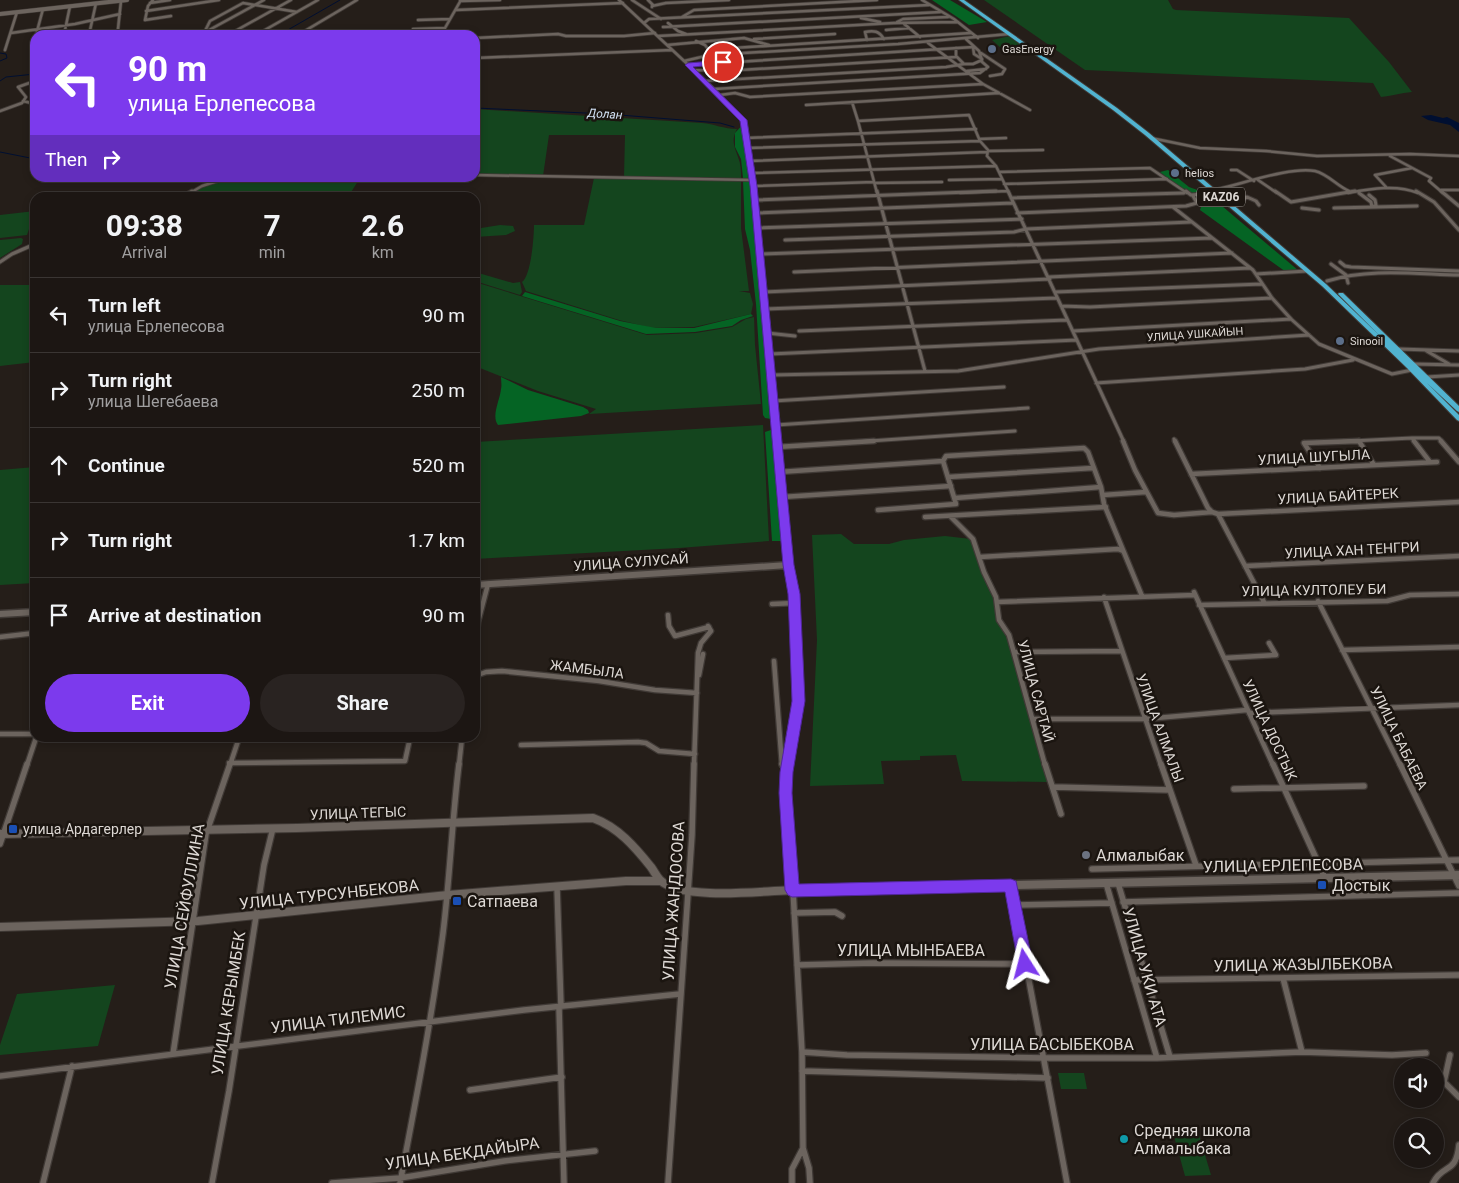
<!DOCTYPE html>
<meta charset="utf-8">
<style>
body{margin:0;font-family:Roboto,sans-serif;background:#292321;color:#f1f3f6;height:100vh;display:flex;flex-direction:column;font-size:19px;white-space:nowrap}
*{box-sizing:border-box;margin:0}
p{font-size:16px;color:#a09fa0}
.icon{flex:none;width:28px;height:28px;fill:none;stroke:currentColor;stroke-width:2;stroke-linecap:round;stroke-linejoin:round}
.map{position:relative;flex:1;overflow:hidden}
.drawer{position:absolute;left:30px;top:192px;width:450px;height:550px;display:flex;flex-direction:column;background:#1c1613;border-radius:15px;box-shadow:0 2px 8px #0003,0 0 0 1px #3a3533}
.drawer>*{flex:none}
.top-card{position:absolute;left:30px;top:30px;width:450px;height:152px;border-radius:15px;box-shadow:0 2px 8px #0003,0 0 0 1px #3a3533;background:#7c3aed;color:#fff;overflow:hidden}
.fabs{position:absolute;left:1394px;top:1058px;display:grid;gap:10px}
.fabs a{display:grid;place-items:center;width:50px;height:50px;border-radius:50%;background:#1c1613;box-shadow:0 2px 8px #0003,0 0 0 1px #3a3533;font-size:25px}
.pin{position:absolute;display:grid;place-items:center;width:42px;height:42px;color:#fff;margin:-21px;border:2px solid #fff;border-radius:50%;box-shadow:0 1px 5px #0007}
.me{position:absolute;width:55px;margin:-28px;rotate:351deg;stroke-linejoin:round;filter:drop-shadow(0 0 4px #0008)}
.turn{display:flex;align-items:center;gap:18px;height:105px;padding:0 15px;font-size:22px}
.turn .icon{width:65px;height:65px;stroke-width:2.5}
.turn b{display:block;font-size:35px;line-height:42px}
.then{display:flex;align-items:center;height:48px;padding:0 15px;background:#0003;gap:10px;font-size:19px}
.eta{display:flex;justify-content:space-evenly;align-items:center;height:85px;text-align:center}
.eta b{font-size:30px;font-weight:700;line-height:35px}
.button{display:flex;gap:10px;margin-top:auto;padding:10px 15px}
.button a{flex:1;height:58px;border-radius:30px;background:#7c3aed;color:#fff;font-size:20px;font-weight:700;line-height:58px;text-align:center}
.button a+a{background:#292321;color:#f1f3f6}
ul{padding:0;list-style:none}
li{display:flex;align-items:center;gap:15px;height:75px;padding:0 15px;border-top:1px solid #3a3533}
li div{flex:1}
li b{display:block;font-size:19px}
li em{font-style:normal}
.map>svg:first-child{display:block}
.green{fill:#14451e}
.forest{fill:#056424}
.water{fill:#000f31}
.lines{fill:none;stroke-linecap:round;stroke-linejoin:round}
.stream{stroke:#000f31;stroke-width:1}
.minor-far3-casing{stroke:#403a36;stroke-width:4}
.minor-far2-casing{stroke:#403a36;stroke-width:5}
.minor-far1-casing{stroke:#403a36;stroke-width:7}
.minor-casing{stroke:#403a36;stroke-width:8}
.tertiary-casing{stroke:#403a36;stroke-width:10}
.secondary-far2-casing{stroke:#403a36;stroke-width:5}
.secondary-far1-casing{stroke:#403a36;stroke-width:9}
.secondary-casing{stroke:#403a36;stroke-width:11}
.trunk-casing{stroke:#403a36;stroke-width:2}
.minor-far3{stroke:#6c645e;stroke-width:2.5}
.minor-far2{stroke:#6c645e;stroke-width:3}
.minor-far1{stroke:#6c645e;stroke-width:4.5}
.minor{stroke:#6c645e;stroke-width:5.5}
.tertiary{stroke:#6c645e;stroke-width:8}
.secondary-far2{stroke:#6c645e;stroke-width:4}
.secondary-far1{stroke:#6c645e;stroke-width:6}
.secondary{stroke:#6c645e;stroke-width:8}
.trunk{fill:#51b3d0;fill-rule:evenodd}
.route{fill:#7c3aed;stroke:#51269a}
.service-dot{fill:#5c6f8a;stroke:#1b1510;stroke-width:2}
.transit-dot{fill:#1a4fb4;stroke:#1b1510;stroke-width:2}
.worship-dot{fill:#6b7280;stroke:#1b1510;stroke-width:2}
.culture-dot{fill:#0f9aa8;stroke:#1b1510;stroke-width:2}
.labels{text-anchor:middle;stroke-width:5;stroke-linejoin:round;paint-order:stroke}
.far-poi-label{font-size:11px;fill:#ddd8d4;stroke:#1b1510;text-anchor:start}
.far-street-label{font-size:11px;fill:#ddd8d4;stroke:#1b1510}
.far-water-label{font-size:12px;font-style:italic;fill:#d3e2f5;stroke:#1b1510}
.shield{fill:#1b1510;stroke:#a39e99;stroke-width:1}
.shield-label{font-size:12px;font-weight:bold;fill:#ddd8d4}
.street-label{font-size:14px;fill:#ddd8d4;stroke:#1b1510}
.poi-label{font-size:14px;fill:#ddd8d4;stroke:#1b1510;text-anchor:start}
.near-poi-label{font-size:16px;fill:#ddd8d4;stroke:#1b1510;text-anchor:start}
.near-street-label{font-size:16px;fill:#ddd8d4;stroke:#1b1510}
</style>
<div class="map">
<svg width="1459" height="1183" viewBox="0 0 1459 1183">
<rect width="100%" height="100%" fill="#251e19"/>
<path class="green" d="M 984,0 L 1168,0 L 1173,9 L 1176,10 L 1349,18 L 1389,62 L 1412,92 C 1401,93 1391,96 1381,97 L 1373,83 L 1085,70 Z
M 1010,36 L 1026,48 L 1001,48 L 992,40 Z
M 475,109 L 702,123 C 714,124 724,129 737,129 C 731,140 734,146 738,157 C 741,164 741,171 741,178 L 624,177 L 625,135 L 549,135 L 543,176 L 475,175 Z
M 230,178 L 360,178 L 348,197 L 181,198 L 211,183 Z
M 594,178 L 741,180 L 741,228 L 749,291 L 739,291 L 750,293 L 753,304 L 751,314 L 694,327 L 652,328 L 619,320 L 526,291 L 522,282 C 531,276 534,237 534,225 L 584,225 Z
M 35,211 L 27,235 L 0,238 L 0,215 Z
M 500,225 L 513,226 L 515,231 L 506,235 L 475,237 L 475,229 Z
M 21,238 L 23,239 L 22,244 L 0,258 L 0,240 Z
M 475,272 L 513,283 L 520,282 L 522,292 L 520,295 L 475,281 Z
M 475,282 L 647,335 L 696,333 L 732,327 L 746,319 L 754,317 L 755,345 L 761,404 L 589,414 L 596,409 L 538,391 L 475,366 Z
M 0,285 L 35,285 L 35,362 L 0,366 Z
M 763,425 L 769,541 L 679,548 L 475,559 L 475,442 Z
M 35,467 L 35,583 L 0,585 L 0,470 Z
M 841,534 L 854,544 L 889,544 L 904,540 L 945,536 L 971,539 L 996,600 L 994,606 L 996,616 L 1006,633 L 1027,711 L 1049,782 L 962,781 L 956,755 L 920,756 L 920,760 L 881,761 L 884,784 L 810,786 L 817,640 L 812,535 Z
M 115,985 L 98,1046 L 0,1055 L 0,1045 L 17,994 Z
M 1058,1073 L 1084,1073 L 1087,1089 L 1061,1089 Z
M 1197,1128 L 1211,1175 L 1185,1176 L 1172,1129 Z"/>
<path class="forest" d="M 932,0 L 950,0 L 987,22 L 969,25 Z
M 745,122 L 750,172 L 749,179 L 743,178 L 741,159 L 735,147 L 735,133 Z
M 1168,170 L 1189,187 L 1203,192 C 1187,198 1172,181 1160,172 Z
M 743,181 L 751,181 L 773,417 L 771,419 L 765,418 L 763,415 L 756,304 L 750,250 L 745,229 Z
M 1209,196 L 1215,205 L 1222,206 L 1299,271 L 1286,272 L 1200,210 L 1201,207 L 1197,198 Z
M 525,292 L 620,321 L 656,328 L 694,328 L 751,314 L 753,316 L 741,320 L 732,326 L 695,332 L 646,334 L 522,296 Z
M 501,377 L 528,390 L 583,407 L 588,410 L 589,413 L 581,416 L 498,425 C 491,416 500,400 501,389 C 502,385 501,381 501,377 Z
M 771,430 L 774,436 L 784,541 L 772,541 L 765,432 Z"/>
<path class="water" d="M 1431,115 L 1443,118 L 1447,117 L 1459,123 L 1459,132 L 1450,125 L 1428,120 L 1421,116 Z"/>
<g class="lines">
<path class="stream" d="M 279,35 L 340,0
M 0,53 L 6,54 L 7,58 L 0,61
M 0,81 L 6,77 L 35,74
M 475,108 L 607,114 L 720,123 L 734,127
M 0,152 L 35,159"/>
<defs>
<path id="minor-far3" d="M 153,0 L 148,6 L 145,20 L 171,16
M 619,0 L 714,89 L 743,120 L 754,193
M 632,0 L 661,19
M 648,0 L 653,5 L 652,7
M 922,0 L 954,19 L 978,38
M 460,1 L 500,0
M 150,3 L 170,0
M 652,6 L 666,3 L 729,0
M 456,10 L 623,3
M 146,11 L 219,0
M 682,17 L 694,10 L 877,0
M 861,18 L 880,22
M 418,20 L 450,19
M 897,22 L 903,19 L 948,17
M 644,23 L 649,19 L 929,5
M 668,23 L 678,31 L 686,34
M 903,23 L 920,37
M 663,27 L 940,12
M 118,29 L 121,1
M 413,29 L 445,28
M 886,30 L 909,28
M 11,33 L 75,24 L 120,14
M 204,33 L 210,21 L 243,3 L 297,12
M 36,35 L 43,9
M 64,35 L 70,6
M 89,35 L 96,3
M 156,35 L 192,35
M 200,35 L 264,0
M 228,35 L 291,0
M 256,35 L 318,0
M 298,35 L 357,0
M 441,35 L 461,0
M 658,36 L 894,23 L 958,22
M 475,38 L 558,34 L 566,36 L 624,36 L 655,33
M 754,39 L 835,34
M 867,40 L 865,32 C 874,30 879,31 884,39
M 696,41 L 705,45 L 708,49 L 718,49 L 971,33
M 928,43 L 983,84
M 667,45 L 744,38 L 769,45
M 33,47 L 35,40
M 973,47 L 974,54 L 982,59
M 5,50 L 17,12
M 981,53 L 1005,69 L 1002,74 L 990,76
M 475,58 L 672,50
M 684,61 L 710,55 L 898,44 L 1009,34
M 964,64 L 973,64 L 982,60 L 979,51 L 966,39
M 688,65 L 974,47
M 694,70 L 724,71 L 956,57
M 967,71 L 986,69
M 704,81 L 946,67 L 964,64 L 956,56 L 956,48
M 714,89 L 980,73 L 988,67 L 981,61
M 35,91 L 32,92 L 35,94
M 720,95 L 735,93 L 750,97 L 983,84 L 1030,110
M 23,101 L 35,104
M 852,102 L 858,121 L 969,115 L 980,141 L 988,150 L 987,156 L 996,166 L 1009,193
M 806,105 L 999,93
M 0,111 L 22,103 L 26,97 L 18,87 L 35,81
M 858,121 L 877,193
M 746,138 L 976,129
M 1151,138 L 1200,148 L 1266,151 L 1317,156 L 1410,154 L 1459,156
M 979,139 L 1006,138
M 748,148 L 980,141
M 988,151 L 1043,150
M 1390,156 L 1431,178 L 1429,181 L 1443,193
M 749,161 L 987,152
M 1231,170 L 1237,170 L 1254,181
M 999,172 L 1150,168 L 1187,193
M 751,173 L 996,166
M 475,175 L 752,180
M 949,180 L 1002,179
M 1258,180 L 1277,193
M 875,183 L 942,182
M 1004,184 L 1167,179
M 753,186 L 874,182
M 1387,188 L 1375,175 L 1412,168
M 1218,189 C 1242,184 1292,166 1315,171 C 1328,174 1337,186 1349,191
M 1441,190 L 1459,190
M 190,193 L 202,186 L 227,178
M 960,193 L 1008,191
M 1348,193 C 1370,189 1396,184 1418,193"/>
<path id="minor-far2" d="M 754,191 L 777,442
M 877,191 L 925,371
M 1008,191 L 1124,442
M 1186,191 L 1191,195 L 1217,193
M 1275,191 L 1291,202 L 1355,191
M 1416,191 L 1434,202 L 1459,230
M 1441,191 L 1459,206
M 1359,193 L 1371,202 L 1372,207 L 1376,205 L 1375,200 L 1369,195
M 180,198 L 192,191
M 1011,198 L 1184,193
M 755,200 L 996,191
M 1235,204 L 1247,197 L 1256,201 L 1259,205
M 1173,207 L 1253,270 L 1272,298 L 1291,319 L 1319,344 L 1392,374 L 1412,370
M 1302,208 L 1319,210
M 1334,208 L 1417,206
M 755,213 L 1013,203
M 1017,213 L 1186,206 L 1197,203 L 1193,196
M 756,228 L 1022,219
M 1026,229 L 1191,222
M 785,240 L 1014,232 L 1026,229
M 760,254 L 1212,238
M 0,262 L 12,254 L 35,244
M 1340,262 L 1345,266 L 1351,267 L 1459,271
M 1331,264 L 1346,275 L 1348,283
M 794,272 L 1232,253
M 1256,274 L 1307,271
M 1049,277 L 1250,268
M 1327,281 C 1369,268 1415,274 1459,275
M 764,292 L 1050,279
M 1055,292 L 1262,284
M 1061,306 L 1090,307 L 1272,298
M 765,309 L 1057,298
M 799,331 L 1067,320
M 1073,331 L 1291,319
M 767,333 L 795,336
M 1399,349 L 1459,351
M 1425,350 L 1449,364
M 770,354 L 1077,340
M 1414,364 L 1459,365
M 772,375 L 958,371 L 1099,349 L 1309,335
M 1427,377 L 1459,375
M 1096,383 L 1305,369 L 1353,360
M 773,401 L 1004,387
M 776,425 L 1028,408
M 1174,439 L 1175,442
M 855,442 L 1015,431
M 1331,442 L 1412,438
M 1415,442 L 1412,438 L 1439,438 L 1442,442"/>
<path id="minor-far1" d="M 777,441 L 788,565
M 1123,441 L 1135,470 L 1158,513 L 1174,515 L 1212,512 L 1218,514 L 1459,502
M 1175,441 L 1208,508 L 1212,512
M 1359,441 L 1374,465
M 1414,441 L 1430,462
M 1441,441 L 1459,462
M 1304,443 L 1358,441
M 1304,443 L 1320,468
M 777,447 L 874,441
M 779,472 L 943,461 L 946,456 L 1084,448 L 1088,452 L 1101,487 L 1104,504 L 1142,596
M 1191,474 L 1437,462
M 948,477 L 1093,468
M 1103,495 L 1146,492
M 782,497 L 951,486
M 955,498 L 1101,487
M 878,510 L 956,504 L 943,461
M 1218,514 L 1264,602
M 950,516 L 973,539 L 984,572 L 996,597 L 999,620 L 1009,635 L 1045,765
M 925,517 L 1106,507
M 980,557 L 1118,549 L 1123,551
M 1245,566 L 1459,556
M 1194,592 L 1273,765
M 1104,597 L 1161,765
M 1318,601 L 1400,765
M 997,602 L 1195,595
M 772,604 L 795,603
M 1199,605 L 1387,601 L 1410,595 L 1459,594
M 668,615 L 669,626 L 675,636 L 709,627
M 0,637 L 35,633
M 1342,650 L 1459,647
M 1014,652 L 1122,651
M 475,656 L 478,622 L 488,584
M 1224,658 L 1276,655 L 1269,643
M 774,661 L 782,765
M 699,675 L 703,654
M 475,676 L 486,672 L 502,671 L 599,681 L 655,690 L 697,693
M 1249,713 L 1459,705
M 1034,719 L 1145,719 L 1247,710
M 0,734 L 35,734
M 521,745 L 638,742 L 646,743 L 659,751 L 695,754
M 229,763 L 405,761 L 410,738
M 27,765 L 36,738
M 230,765 L 239,738
M 459,765 L 462,738
M 694,765 L 698,653 L 701,643 L 711,631 L 708,626"/>
<path id="minor" d="M 782,764 L 786,771
M 1045,764 L 1061,814
M 1161,764 L 1196,865
M 1273,764 L 1325,878
M 1400,764 L 1459,886
M 1053,787 L 1170,790
M 1234,789 L 1364,786
M 0,844 L 27,764
M 1092,869 L 1459,860
M 1106,883 L 1157,1058
M 1118,883 L 1170,1057
M 1011,885 L 1067,1183
M 557,887 L 561,1007
M 793,890 L 802,1052 L 803,1148 L 809,1168 L 810,1183
M 1123,902 L 1459,893
M 1016,905 L 1112,903
M 794,913 L 835,912 L 842,916
M 797,965 L 873,963 L 1025,964
M 1283,978 L 1302,1052
M 1134,980 L 1459,975
M 559,1007 L 564,1183
M 802,1052 L 847,1055 L 1044,1058 L 1157,1058 L 1302,1052 L 1392,1055 L 1426,1053
M 173,1054 L 206,834 L 230,764
M 1450,1055 L 1444,1082 L 1459,1097
M 802,1071 L 1048,1078
M 0,1076 L 524,1010 L 680,994
M 470,1090 L 562,1077
M 43,1183 L 72,1066
M 212,1183 L 229,1091 L 264,865 L 273,828
M 332,1183 L 400,1178 L 504,1161 L 595,1151
M 400,1183 C 416,1100 432,1017 443,933 C 450,877 452,820 459,764
M 668,1183 L 692,835 L 694,764
M 792,1183 L 792,1169 L 803,1148
M 1433,1183 C 1443,1163 1456,1175 1459,1145"/>
<path id="tertiary" d="M 0,834 L 297,828 L 593,818 C 618,827 635,847 651,867 C 654,871 656,876 660,880 C 681,901 764,891 793,890
M 0,927 L 198,921 L 448,895 L 626,881 L 661,881"/>
<path id="secondary-far2" d="M 0,14 L 127,0"/>
<path id="secondary-far1" d="M 475,585 L 788,565 L 794,594 L 799,690 L 788,765
M 0,614 L 35,612"/>
<path id="secondary" d="M 788,764 C 782,805 789,848 793,890 L 1459,875"/>
<path id="trunk" d="M 959,0 L 964,0 L 1117,108 L 1149,133 L 1326,284 L 1381,337 L 1338,294 L 1339,293 L 1343,293 L 1459,406 L 1459,412 L 1457,411 L 1427,383 L 1459,415 L 1459,421 L 1457,420 L 1407,368 L 1322,286 L 1145,135 L 1113,110 Z"/>
</defs>
<use href="#minor-far3" class="minor-far3-casing"/>
<use href="#minor-far2" class="minor-far2-casing"/>
<use href="#minor-far1" class="minor-far1-casing"/>
<use href="#minor" class="minor-casing"/>
<use href="#tertiary" class="tertiary-casing"/>
<use href="#secondary-far2" class="secondary-far2-casing"/>
<use href="#secondary-far1" class="secondary-far1-casing"/>
<use href="#secondary" class="secondary-casing"/>
<use href="#trunk" class="trunk-casing"/>
<use href="#minor-far3" class="minor-far3"/>
<use href="#minor-far2" class="minor-far2"/>
<use href="#minor-far1" class="minor-far1"/>
<use href="#minor" class="minor"/>
<use href="#tertiary" class="tertiary"/>
<use href="#secondary-far2" class="secondary-far2"/>
<use href="#secondary-far1" class="secondary-far1"/>
<use href="#secondary" class="secondary"/>
<use href="#trunk" class="trunk"/>
</g>
<path class="route" d="M 723,60 L 725,61 L 725,64 L 693,67 L 747,120 L 757,186 L 794,565 L 800,594 L 805,701 L 793,772 L 792,793 L 799,884 L 1011,879 L 1016,881 L 1033,964 L 1031,969 L 1025,971 L 1020,969 L 1018,964 L 1005,892 L 792,897 L 788,895 L 785,890 L 779,793 L 780,772 L 792,701 L 788,594 L 783,565 L 750,186 L 740,121 L 685,65 L 688,63 Z"/>
<g class="service-dot">
<circle cx="992" cy="49" r="5"/>
<circle cx="1175" cy="173" r="5"/>
<circle cx="1340" cy="341" r="5"/>
</g>
<g class="transit-dot">
<rect x="8" y="824" width="10" height="10" rx="2.5"/>
<rect x="1317" y="880" width="10" height="10" rx="2.5"/>
<rect x="452" y="896" width="10" height="10" rx="2.5"/>
</g>
<circle class="worship-dot" cx="1086" cy="855" r="5"/>
<circle class="culture-dot" cx="1124" cy="1139" r="5"/>
<g class="labels">
<g class="far-poi-label">
<text x="1002" y="53">GasEnergy</text>
<text x="1185" y="177">helios</text>
<text x="1350" y="345">Sinooil</text>
</g>
<g class="far-street-label">
<text transform="translate(1195 334) rotate(-4)" y="4">УЛИЦА УШКАЙЫН</text>
</g>
<g class="far-water-label">
<text transform="translate(605 114) rotate(4)" y="4">Долан</text>
</g>
<rect class="shield" x="1197" y="187.5" width="48" height="19" rx="4"/>
<g class="shield-label">
<text x="1221" y="201">KАZ06</text>
</g>
<g class="street-label">
<text transform="translate(1314 457) rotate(-3)" y="5">УЛИЦА ШУГЫЛА</text>
<text transform="translate(1338 496) rotate(-3)" y="5">УЛИЦА БАЙТЕРЕК</text>
<text transform="translate(1352 550) rotate(-3)" y="5">УЛИЦА ХАН ТЕНГРИ</text>
<text transform="translate(631 562) rotate(-4)" y="5">УЛИЦА СУЛУСАЙ</text>
<text transform="translate(1314 590) rotate(-1)" y="5">УЛИЦА КУЛТОЛЕУ БИ</text>
<text transform="translate(587 669) rotate(7)" y="5">ЖАМБЫЛА</text>
<text transform="translate(1036 691) rotate(75)" y="5">УЛИЦА САРТАЙ</text>
<text transform="translate(1160 728) rotate(70)" y="5">УЛИЦА АЛМАЛЫ</text>
<text transform="translate(1270 730) rotate(65)" y="5">УЛИЦА ДОСТЫК</text>
<text transform="translate(1399 738) rotate(64)" y="5">УЛИЦА БАБАЕВА</text>
<text transform="translate(358 813) rotate(-2)" y="5">УЛИЦА ТЕГЫС</text>
</g>
<g class="poi-label">
<text x="23" y="834">улица Ардагерлер</text>
</g>
<g class="near-poi-label">
<text x="1096" y="861">Алмалыбак</text>
<text x="1332" y="891">Достык</text>
<text x="467" y="907">Сатпаева</text>
<text x="1134" y="1136">Средняя школа<tspan x="1134" dy="18">Алмалыбака</tspan></text>
</g>
<g class="near-street-label">
<text transform="translate(1283 865) rotate(-1)" y="6">УЛИЦА ЕРЛЕПЕСОВА</text>
<text transform="translate(329 894) rotate(-6)" y="6">УЛИЦА ТУРСУНБЕКОВА</text>
<text transform="translate(673 901) rotate(-86)" y="6">УЛИЦА ЖАНДОСОВА</text>
<text transform="translate(184 906) rotate(-80)" y="6">УЛИЦА СЕЙФУЛЛИНА</text>
<text x="911" y="956">УЛИЦА МЫНБАЕВА</text>
<text transform="translate(1303 964) rotate(-1)" y="6">УЛИЦА ЖАЗЫЛБЕКОВА</text>
<text transform="translate(1145 967) rotate(74)" y="6">УЛИЦА УКИ АТА</text>
<text transform="translate(228 1003) rotate(-81)" y="6">УЛИЦА КЕРЫМБЕК</text>
<text transform="translate(338 1019) rotate(-7)" y="6">УЛИЦА ТИЛЕМИС</text>
<text x="1052" y="1050">УЛИЦА БАСЫБЕКОВА</text>
<text transform="translate(462 1153) rotate(-8)" y="6">УЛИЦА БЕКДАЙЫРА</text>
</g>
</g>
</svg>
<div class="fabs">
<a><svg class="icon" aria-label="sound" viewBox="0 0 24 24"><path d="M4 9h4l5-4v14l-5-4H4zM17 9q2 3 0 6"/></svg></a>
<a><svg class="icon" aria-label="search" viewBox="0 0 24 24"><circle cx="10" cy="10" r="6"/><path d="M15 15l6 6"/></svg></a>
</div>
<div class="pin" style="left:723px;top:62px;background:#d93025"><svg class="icon" aria-label="arrive" viewBox="0 0 24 24"><path d="M6 21V4h12l-3 4 3 4H6"/></svg></div>
<svg class="me" style="left:1025px;top:964px" viewBox="-20 -20 40 40"><path d="M0-17L14 15 0 8-14 15z" fill="#7c3aed" stroke="#fff" stroke-width="4"/></svg>
<div class="top-card">
<div class="turn"><svg class="icon" aria-label="left" viewBox="0 0 24 24"><path d="M17 20v-9H6M10 6l-5 5 5 5"/></svg><div><b>90 m</b>улица Ерлепесова</div></div>
<div class="then">Then<svg class="icon" aria-label="right" viewBox="0 0 24 24"><path d="M7 20v-9h11M14 6l5 5-5 5"/></svg></div>
</div>
<section class="drawer">
<div class="eta">
<div><b>09:38</b><p>Arrival</p></div>
<div><b>7</b><p>min</p></div>
<div><b>2.6</b><p>km</p></div>
</div>
<ul>
<li><svg class="icon" aria-label="left" viewBox="0 0 24 24"><path d="M17 20v-9H6M10 6l-5 5 5 5"/></svg><div><b>Turn left</b><p>улица Ерлепесова</p></div><em>90 m</em></li>
<li><svg class="icon" aria-label="right" viewBox="0 0 24 24"><path d="M7 20v-9h11M14 6l5 5-5 5"/></svg><div><b>Turn right</b><p>улица Шегебаева</p></div><em>250 m</em></li>
<li><svg class="icon" aria-label="ahead" viewBox="0 0 24 24"><path d="M12 20V5M6 11l6-6 6 6"/></svg><div><b>Continue</b></div><em>520 m</em></li>
<li><svg class="icon" aria-label="right" viewBox="0 0 24 24"><path d="M7 20v-9h11M14 6l5 5-5 5"/></svg><div><b>Turn right</b></div><em>1.7 km</em></li>
<li><svg class="icon" aria-label="arrive" viewBox="0 0 24 24"><path d="M6 21V4h12l-3 4 3 4H6"/></svg><div><b>Arrive at destination</b></div><em>90 m</em></li>
</ul>
<div class="button"><a>Exit</a><a>Share</a></div>
</section>
</div>
